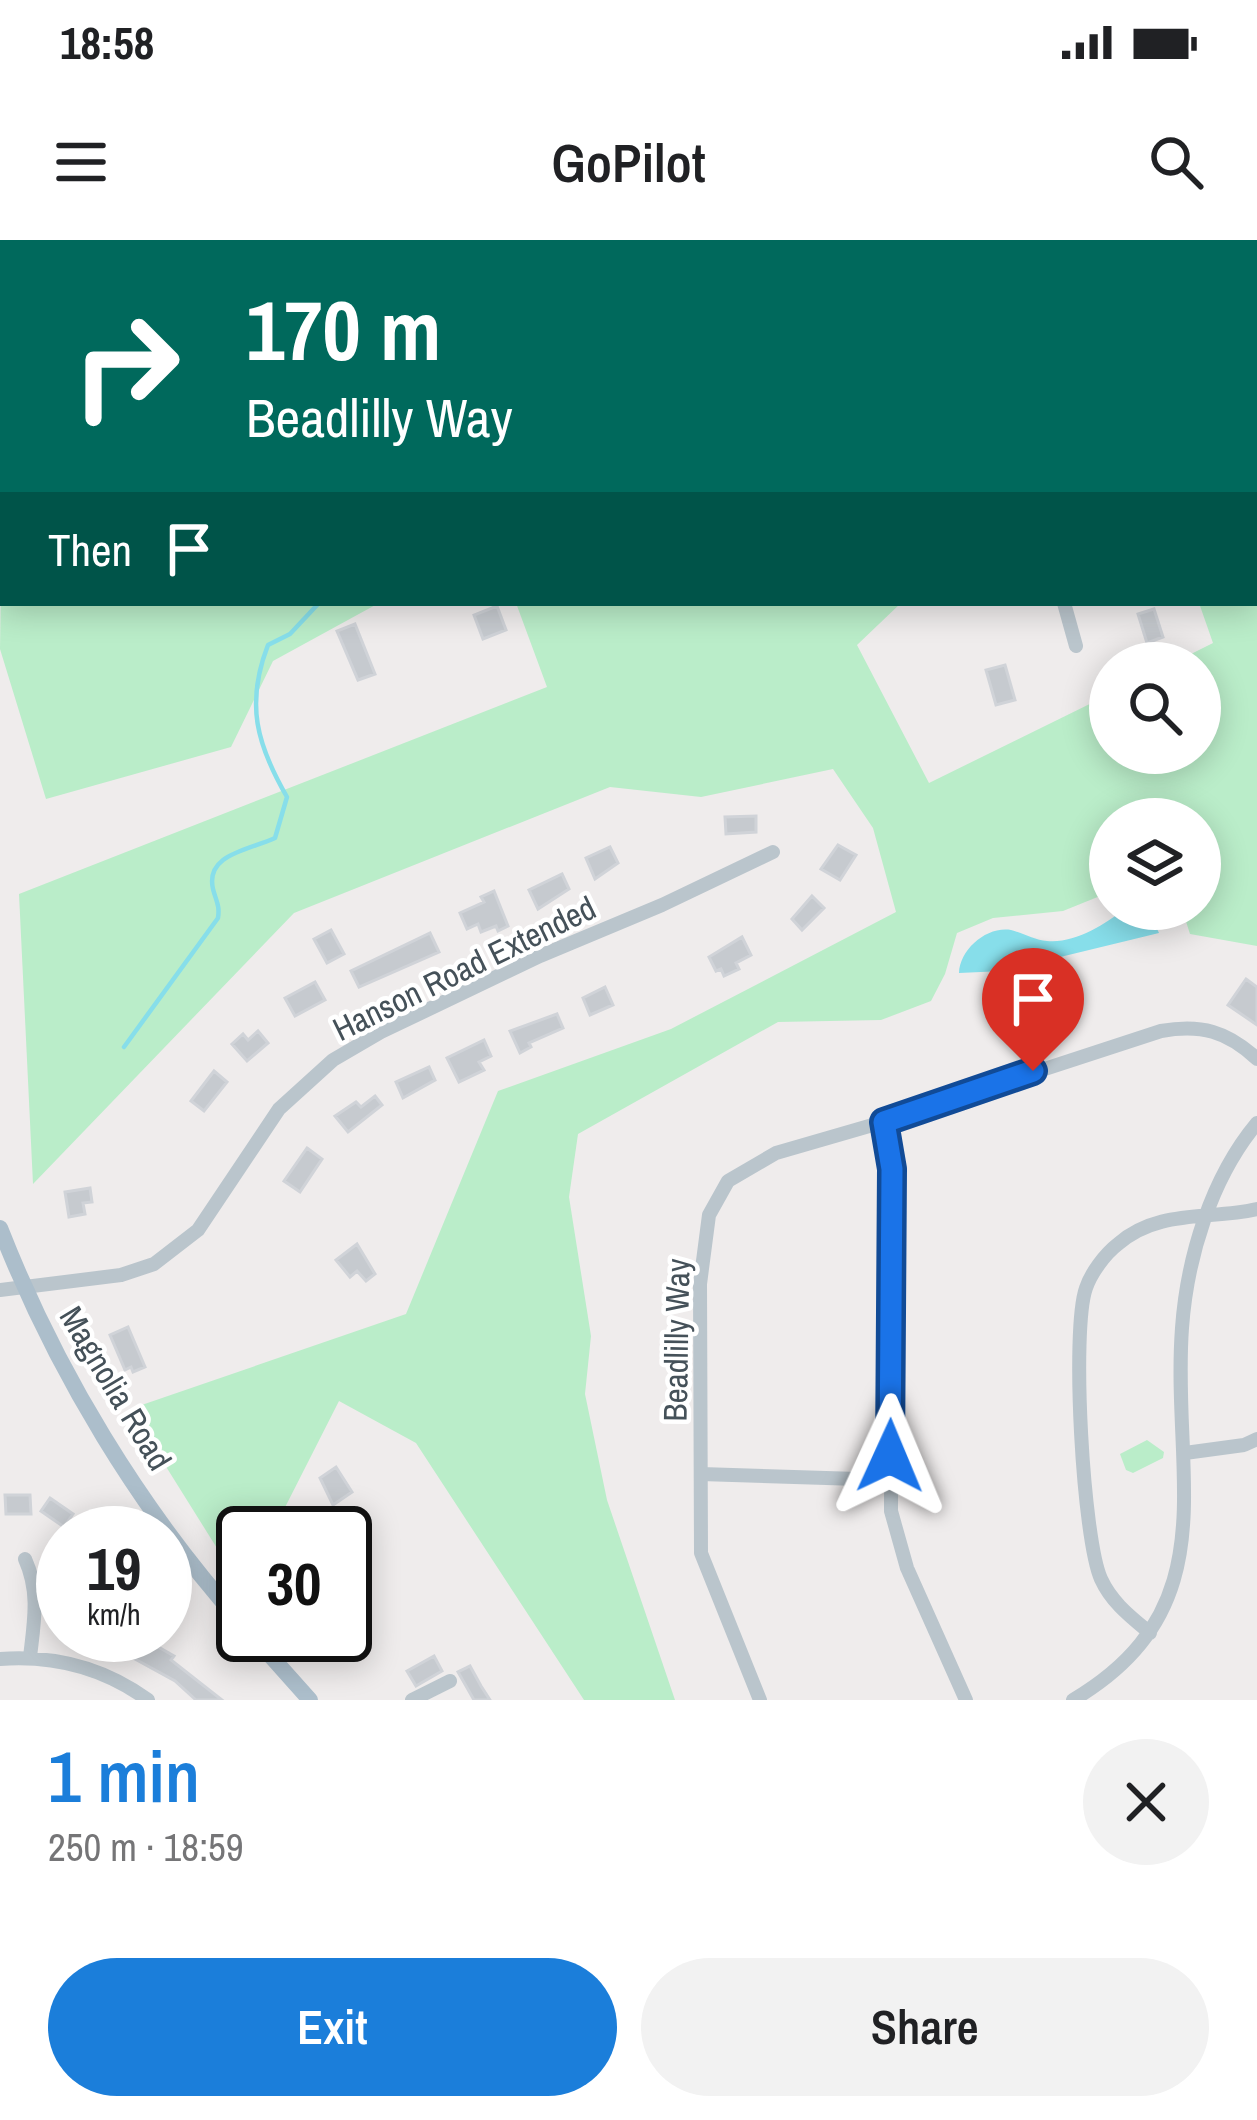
<!DOCTYPE html>
<meta charset="utf-8">
<style>
body{margin:0;font-family:"Archivo Narrow",sans-serif;background:#f2f2f2;color:#202124;height:100vh;display:flex;flex-direction:column;font-size:45px;white-space:nowrap}
*{box-sizing:border-box;margin:0}
p{font-size:39px;color:#757577}
.icon{flex:none;width:66px;height:66px;fill:none;stroke:currentColor;stroke-width:2;stroke-linecap:round;stroke-linejoin:round}
.map{position:relative;height:1460px;overflow:hidden}
.details{display:flex;flex-direction:column;background:#fff;flex:1}
.details>*{flex:none}
.hud{position:absolute;left:0px;top:0px;width:1257px;height:366px;box-shadow:0 6px 30px #0003;background:#00695c;color:#fff;overflow:hidden}
.fabs{position:absolute;left:1089px;top:402px;display:grid;gap:24px}
.fabs a{display:grid;place-items:center;width:132px;height:132px;border-radius:50%;background:#fff;box-shadow:0 6px 30px #0003;font-size:60px}
.speed{position:absolute;left:36px;top:1266px;display:flex;gap:24px;font-size:60px;font-weight:700;text-align:center}
.speed>*{display:grid;place-content:center;width:156px;height:156px;border-radius:50%;background:#fff;box-shadow:0 6px 30px #0003;line-height:1}
.speed small{font-size:30px;font-weight:400}
.speed .limit{border:6px solid #111;border-radius:18px;background:#fff;color:#111}
.pin{position:absolute;display:grid;place-items:center;width:102px;height:102px;color:#fff;margin:-123px -51px;border-radius:50% 50% 50% 0;rotate:-45deg;box-shadow:0 0 12px #0007}
.pin .icon{rotate:45deg}
.me{position:absolute;width:132px;margin:-66px;rotate:1deg;stroke-linejoin:round;filter:drop-shadow(0 0 9px #0008)}
.turn{display:flex;align-items:center;gap:42px;height:252px;padding:0 48px;font-size:54px}
.turn .icon{width:156px;height:156px;stroke-width:2.5}
.turn b{display:block;font-size:84px;line-height:102px}
.then{display:flex;align-items:center;height:114px;padding:0 48px;background:#0003;gap:24px;font-size:45px}
.round{display:grid;place-items:center;flex:none;width:126px;height:126px;border-radius:63px;background:#f2f2f2}
.summary{display:flex;align-items:center;justify-content:space-between;height:204px;padding:0 48px}
h1{font-size:72px;font-weight:600;line-height:90px;color:#1b7eda}
.button{display:flex;gap:24px;margin-top:auto;padding:24px 48px}
.button a{flex:1;height:138px;border-radius:72px;background:#1b7eda;color:#fff;font-size:48px;font-weight:600;line-height:138px;text-align:center}
.button a+a{background:#f2f2f2;color:#202124}
.status{display:flex;justify-content:space-between;align-items:center;height:84px;padding:0 60px;background:#fff;direction:ltr}
.status svg{height:33px;fill:currentColor}
header{display:flex;justify-content:space-between;align-items:center;height:156px;padding:0 48px;background:#fff;font-size:54px;font-weight:600}
.map>svg:first-child{display:block}
.green{fill:#baedc9}
.water{fill:#87deea}
.lines{fill:none;stroke-linecap:round;stroke-linejoin:round}
.stream{stroke:#87deea;stroke-width:4.5}
.building{fill:#c6cacf;stroke:#d0d3d8;stroke-width:3}
.minor{stroke:#bac5cc;stroke-width:14}
.major{stroke:#acbecb;stroke-width:16}
.route-casing{stroke:#114b97;stroke-width:30}
.route{stroke:#1a73e8;stroke-width:21}
.labels{text-anchor:middle;stroke-width:9;stroke-linejoin:round;paint-order:stroke}
.street-label{font-size:33px;fill:#455159;stroke:#fff}
</style>
<div class="status"><b>18:58</b><svg viewBox="0 0 49 12"><path d="M0 12V9h3v3zM5 12V6h3v6zM10 12V3h3v9zM15 12V0h3v12zM26 1h20v11H26zM47 4h2v5h-2z"/></svg></div>
<header><svg class="icon" aria-label="menu" viewBox="0 0 24 24"><path d="M4 6h16M4 12h16M4 18h16"/></svg>GoPilot<svg class="icon" aria-label="search" viewBox="0 0 24 24"><circle cx="10" cy="10" r="6"/><path d="M15 15l6 6"/></svg></header>
<div class="map">
<svg width="1257" height="1460" viewBox="0 0 1257 1460">
<rect width="100%" height="100%" fill="#efecec"/>
<path class="green" d="M 491,0 L 832,0 L 832,3 L 494,3 Z
M 3,203 L 3,363 L 379,363 L 273,421 L 231,507 L 46,559 L 0,409 Z
M 1257,238 L 1257,706 L 1190,694 L 1182,669 L 1200,669 L 1200,579 L 1110,579 L 1110,652 L 1063,671 L 993,678 L 957,693 L 945,734 L 931,761 L 881,780 L 778,782 L 578,894 L 569,957 L 591,1096 L 585,1154 L 607,1260 L 675,1460 L 584,1460 L 416,1203 L 339,1161 L 272,1293 L 243,1293 L 243,1318 L 230,1329 L 130,1169 L 406,1074 L 498,851 L 671,789 L 896,672 L 873,588 L 833,529 L 701,557 L 610,547 L 294,673 L 33,944 L 19,654 L 547,447 L 516,363 L 901,363 L 857,405 L 929,543 L 1110,454 L 1110,513 L 1200,513 L 1200,423 L 1173,423 L 1213,403 L 1199,363 L 1254,363 Z
M 1147,1200 L 1164,1212 L 1163,1218 L 1133,1233 L 1126,1230 L 1120,1214 Z"/>
<path class="water" d="M 1124,669 L 1148,669 L 1159,693 L 1003,731 L 959,733 C 960,709 987,686 1011,690 C 1023,693 1035,700 1047,701 C 1073,704 1105,685 1124,669 Z"/>
<g class="lines">
<path class="stream" d="M 552,0 L 552,3
M 124,807 L 218,678 C 220,665 216,661 213,649 C 205,614 249,610 275,598 L 287,557 C 257,505 245,464 268,405 L 290,394 L 319,363"/>
</g>
<path class="building" d="M 497,366 L 506,390 L 483,399 L 474,375 Z
M 1154,369 L 1163,397 L 1147,403 L 1138,374 Z
M 355,384 L 375,434 L 358,440 L 337,391 Z
M 1005,425 L 1015,460 L 996,465 L 986,430 Z
M 756,576 L 756,592 L 726,594 L 725,577 Z
M 838,605 L 856,615 L 840,640 L 821,629 Z
M 610,607 L 618,623 L 595,639 L 586,618 Z
M 562,634 L 569,649 L 538,669 L 529,650 Z
M 494,651 L 508,686 L 498,691 L 496,686 L 481,692 L 478,684 L 467,689 L 460,673 L 484,662 L 481,657 Z
M 812,656 L 824,668 L 802,690 L 792,679 Z
M 331,690 L 344,714 L 327,723 L 314,699 Z
M 430,693 L 439,712 L 359,747 L 351,731 Z
M 742,697 L 751,715 L 736,723 L 739,729 L 724,736 L 721,729 L 716,731 L 709,717 Z
M 1246,739 L 1257,747 L 1257,785 L 1228,765 Z
M 315,742 L 325,760 L 295,776 L 285,758 Z
M 605,747 L 613,765 L 590,775 L 583,758 Z
M 557,774 L 563,788 L 529,803 L 531,807 L 520,813 L 510,791 Z
M 258,791 L 268,803 L 247,821 L 232,804 L 243,794 L 248,800 Z
M 484,800 L 491,816 L 479,822 L 484,830 L 459,842 L 447,818 Z
M 429,827 L 435,840 L 403,858 L 396,842 Z
M 214,831 L 227,842 L 204,871 L 191,861 Z
M 375,856 L 382,865 L 348,892 L 335,876 L 356,862 L 361,867 Z
M 307,908 L 322,919 L 300,952 L 284,941 Z
M 90,948 L 92,962 L 83,963 L 85,974 L 69,977 L 65,952 Z
M 357,1004 L 375,1034 L 366,1041 L 357,1031 L 350,1037 L 336,1020 Z
M 128,1087 L 145,1127 L 133,1132 L 131,1127 L 125,1130 L 110,1095 Z
M 336,1227 L 352,1252 L 333,1265 L 320,1238 Z
M 5,1255 L 30,1255 L 31,1274 L 6,1274 Z
M 50,1258 L 73,1274 L 64,1287 L 41,1271 Z
M 119,1395 L 150,1408 L 153,1404 L 174,1416 L 171,1420 L 222,1460 L 196,1460 L 175,1441 L 113,1407 Z
M 434,1416 L 442,1431 L 416,1446 L 407,1431 Z
M 470,1426 L 481,1446 L 490,1460 L 474,1460 L 458,1432 Z"/>
<g class="lines">
<path class="minor" d="M 204,0 L 205,3
M 48,3 L 56,0
M 0,21 L 3,20
M 1254,86 L 1257,84
M 1064,363 L 1076,406
M 883,882 L 892,929 L 891,1271 L 907,1328 L 966,1460
M 0,1050 L 121,1035 L 154,1024 L 198,990 L 279,869 L 333,820 L 381,792 L 540,716 L 662,665 L 773,612
M 1185,1213 L 1244,1205 L 1257,1199
M 701,1234 L 890,1240
M 25,1319 C 40,1352 34,1382 30,1417
M 1150,1393 C 1131,1377 1112,1363 1101,1339 C 1083,1299 1071,1090 1086,1048 C 1091,1033 1105,1014 1118,1004 C 1158,969 1209,980 1257,969
M 0,1419 C 54,1415 104,1428 148,1460
M 412,1460 L 450,1441
M 760,1460 L 701,1313 L 700,1044 L 709,975 L 728,941 L 776,913 L 883,882 L 1161,791 C 1201,784 1227,791 1257,819
M 1073,1460 C 1230,1367 1171,1236 1182,1088 C 1187,1018 1211,938 1257,883"/>
<path class="major" d="M 0,988 C 56,1131 140,1270 243,1385
M 252,1395 L 310,1460"/>
</g>
<g class="lines">
<defs>
<path id="route" d="M 890,1216 L 892,929 L 884,882 L 1033,831"/>
</defs>
<use href="#route" class="route-casing"/>
<use href="#route" class="route"/>
</g>
<g class="labels">
<g class="street-label">
<text transform="translate(464 728) rotate(-26)" y="12">Hanson Road Extended</text>
<text transform="translate(676 1100) rotate(-89)" y="12">Beadlilly Way</text>
<text transform="translate(116 1148) rotate(59)" y="12">Magnolia Road</text>
</g>
</g>
</svg>
<div class="fabs">
<a><svg class="icon" aria-label="search" viewBox="0 0 24 24"><circle cx="10" cy="10" r="6"/><path d="M15 15l6 6"/></svg></a>
<a><svg class="icon" aria-label="layers" viewBox="0 0 24 24"><path d="M12 4l9 5-9 5-9-5zM3 14l9 5 9-5"/></svg></a>
</div>
<div class="speed"><div>19<small>km/h</small></div><div class="limit">30</div></div>
<div class="pin" style="left:1033px;top:831px;background:#d93025"><svg class="icon" aria-label="arrive" viewBox="0 0 24 24"><path d="M6 21V4h12l-3 4 3 4H6"/></svg></div>
<svg class="me" style="left:890px;top:1216px" viewBox="-20 -20 40 40"><path d="M0-17L14 15 0 8-14 15z" fill="#1a73e8" stroke="#fff" stroke-width="4"/></svg>
<div class="hud">
<div class="turn"><svg class="icon" aria-label="right" viewBox="0 0 24 24"><path d="M7 20v-9h11M14 6l5 5-5 5"/></svg><div><b>170 m</b>Beadlilly Way</div></div>
<div class="then">Then<svg class="icon" aria-label="arrive" viewBox="0 0 24 24"><path d="M6 21V4h12l-3 4 3 4H6"/></svg></div>
</div>
</div>
<section class="details">
<div class="summary"><div><h1>1 min</h1><p>250 m · 18:59</p></div><a class="round"><svg class="icon" aria-label="close" viewBox="0 0 24 24"><path d="M6 6l12 12M18 6L6 18"/></svg></a></div>
<div class="button"><a>Exit</a><a>Share</a></div>
</section>
